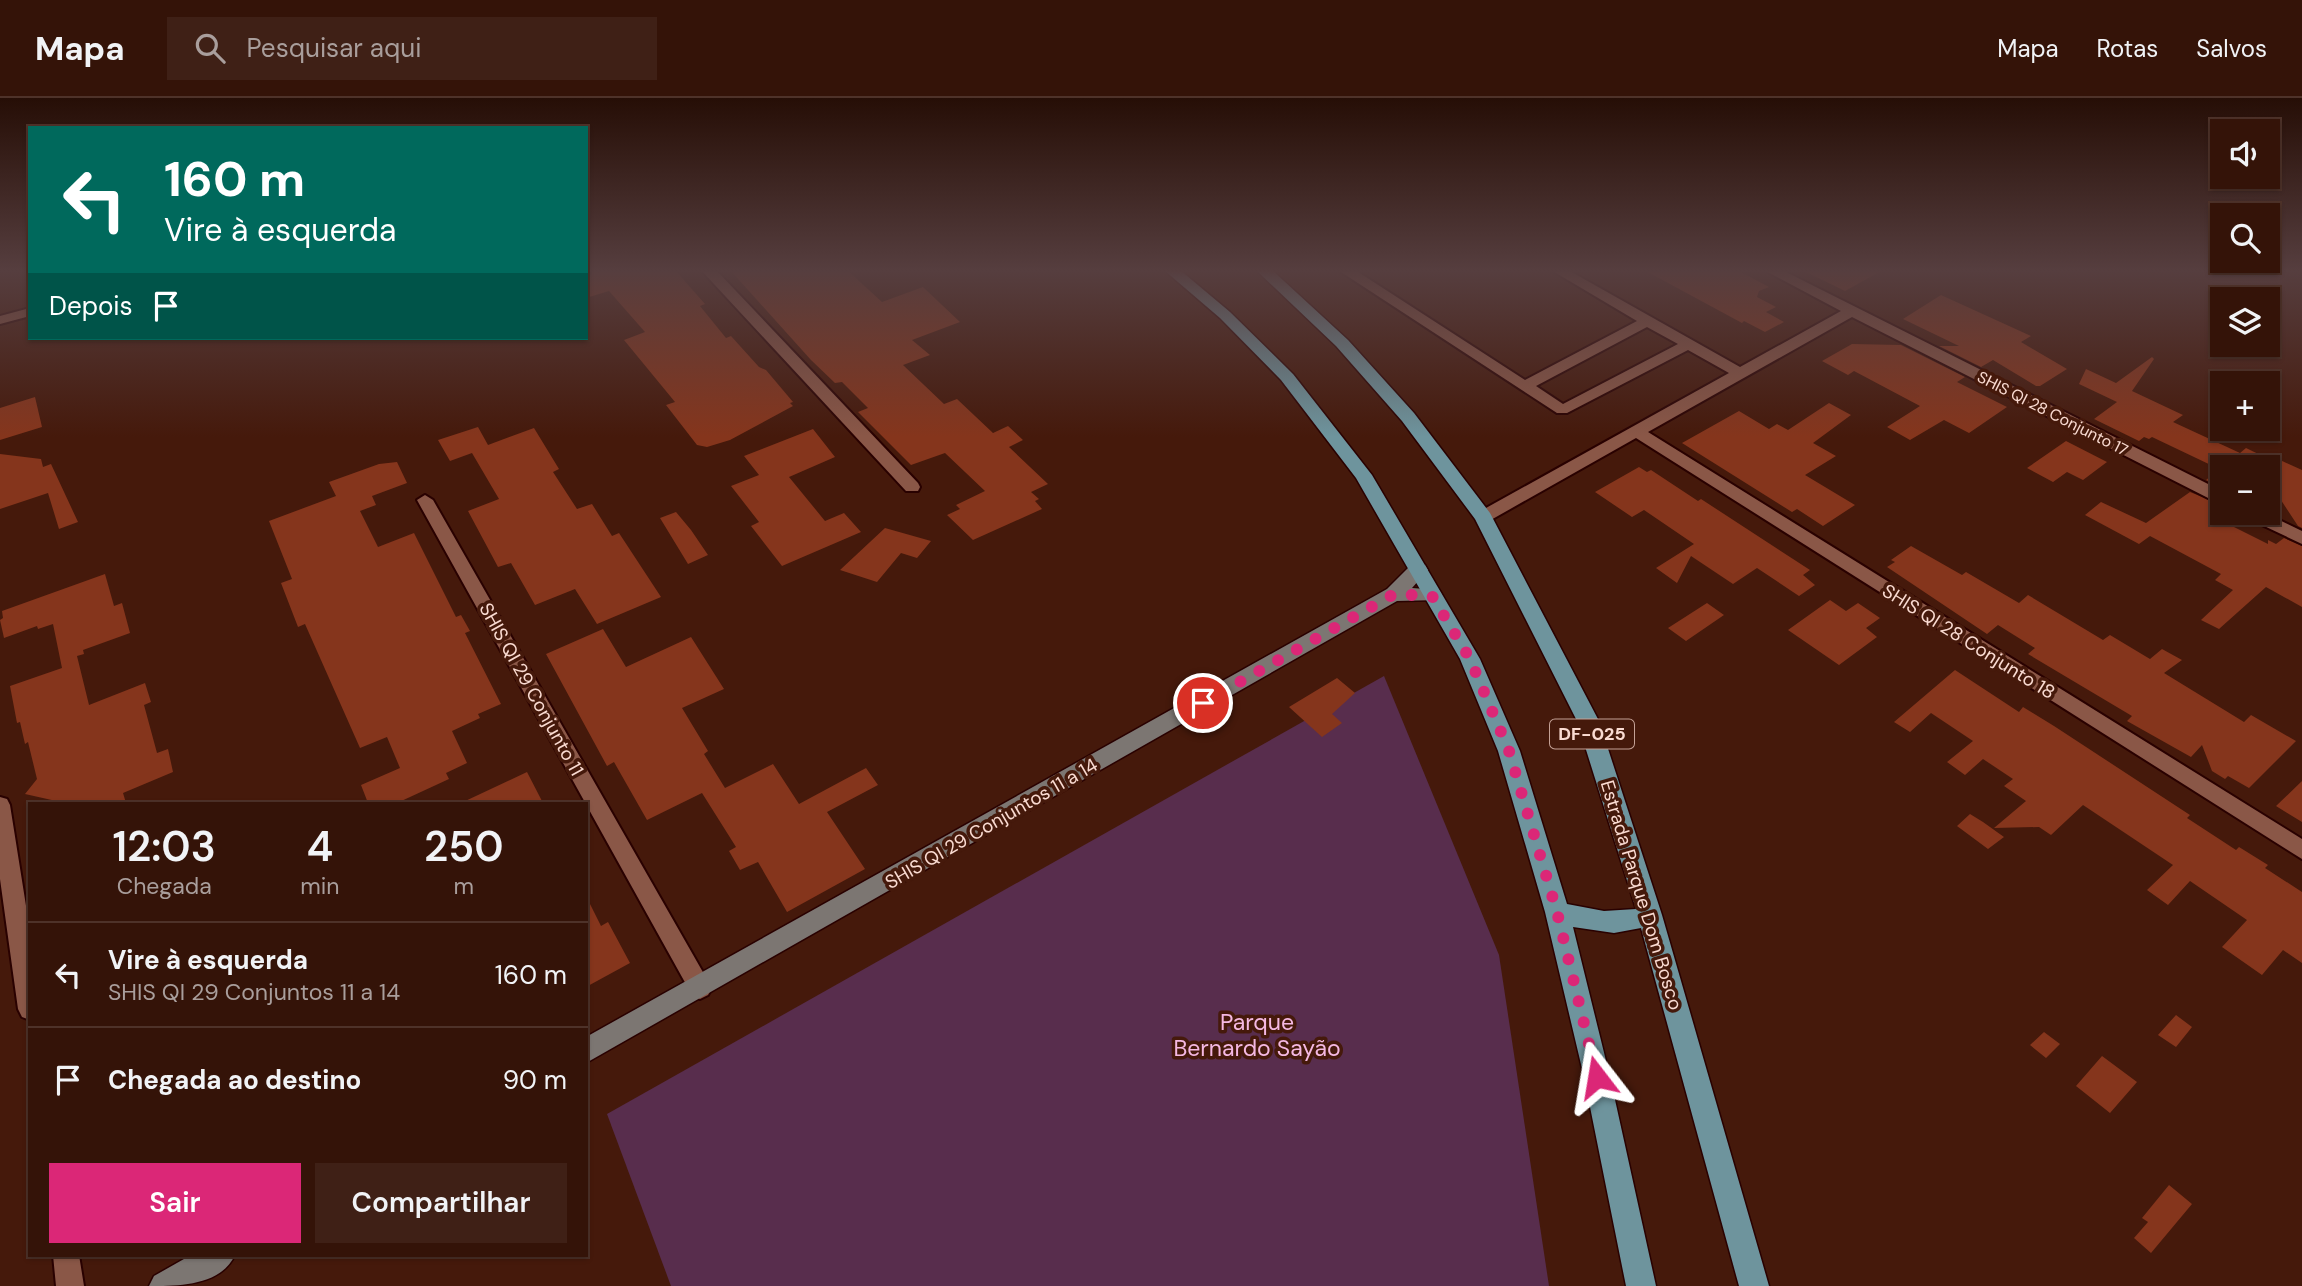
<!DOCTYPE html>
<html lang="pt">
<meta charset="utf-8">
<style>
body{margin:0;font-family:"DM Sans",sans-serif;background:#3f2016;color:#f1f3f6;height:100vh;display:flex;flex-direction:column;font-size:26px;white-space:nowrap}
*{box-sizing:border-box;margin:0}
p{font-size:23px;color:#a99e9c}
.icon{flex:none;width:38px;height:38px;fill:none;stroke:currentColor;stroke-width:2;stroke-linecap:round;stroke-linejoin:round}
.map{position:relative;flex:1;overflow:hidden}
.sheet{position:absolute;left:28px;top:704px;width:560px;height:455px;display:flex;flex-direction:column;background:#341308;border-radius:0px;box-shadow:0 2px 5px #0004,0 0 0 2px #4e3229}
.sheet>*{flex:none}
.top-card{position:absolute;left:28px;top:28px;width:560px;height:214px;border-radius:0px;box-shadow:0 2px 5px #0004,0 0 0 2px #4e3229;background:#00695c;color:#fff;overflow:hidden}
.fabs{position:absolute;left:2210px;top:21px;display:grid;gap:14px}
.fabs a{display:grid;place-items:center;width:70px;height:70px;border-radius:0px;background:#341308;box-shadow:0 2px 5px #0004,0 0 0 2px #4e3229;font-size:35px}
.pin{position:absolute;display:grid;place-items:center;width:60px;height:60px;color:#fff;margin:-30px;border:4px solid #fff;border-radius:50%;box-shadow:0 2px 7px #0007}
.me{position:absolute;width:77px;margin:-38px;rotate:346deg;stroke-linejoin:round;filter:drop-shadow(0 0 5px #0008)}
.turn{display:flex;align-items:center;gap:24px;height:147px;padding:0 21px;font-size:32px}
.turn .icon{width:91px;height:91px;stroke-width:2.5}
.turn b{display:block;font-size:49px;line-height:60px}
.then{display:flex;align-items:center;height:66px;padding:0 21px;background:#0003;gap:14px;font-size:26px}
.eta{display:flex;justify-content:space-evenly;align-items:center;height:119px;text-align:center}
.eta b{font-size:42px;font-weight:600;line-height:49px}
.primary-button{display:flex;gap:14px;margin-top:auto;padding:14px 21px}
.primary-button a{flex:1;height:80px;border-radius:0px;background:#db2777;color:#fff;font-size:28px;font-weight:600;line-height:80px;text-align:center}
.primary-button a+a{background:#3f2016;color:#f1f3f6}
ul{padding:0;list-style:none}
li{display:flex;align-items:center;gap:21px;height:105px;padding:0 21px;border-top:2px solid #4e3229}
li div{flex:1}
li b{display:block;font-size:26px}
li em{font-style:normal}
header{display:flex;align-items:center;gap:42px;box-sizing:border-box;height:98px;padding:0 35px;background:#341308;border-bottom:2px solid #4e3229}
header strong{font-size:33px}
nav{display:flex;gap:38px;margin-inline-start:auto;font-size:24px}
.search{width:490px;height:63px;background:#3f2016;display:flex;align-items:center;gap:18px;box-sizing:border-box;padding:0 24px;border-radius:0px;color:#a99e9c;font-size:26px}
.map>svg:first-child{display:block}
.green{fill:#582d4d}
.building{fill:#85351c}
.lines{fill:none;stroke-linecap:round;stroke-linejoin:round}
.street-casing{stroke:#290100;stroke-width:4}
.secondary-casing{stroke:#290100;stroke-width:3}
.primary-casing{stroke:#290100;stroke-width:3}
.street{fill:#8a5747;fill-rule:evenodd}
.secondary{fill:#7c7672;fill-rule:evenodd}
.primary{fill:#6e949d;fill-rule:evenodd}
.route{stroke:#db2777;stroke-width:12;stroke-dasharray:0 21.6}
.labels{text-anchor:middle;stroke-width:7;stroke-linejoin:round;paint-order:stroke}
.far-street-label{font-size:16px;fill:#fadbd2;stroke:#45190b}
.shield{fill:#45190b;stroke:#c4a196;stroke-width:2}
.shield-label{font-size:18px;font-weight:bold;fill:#fadbd2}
.street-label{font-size:19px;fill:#fadbd2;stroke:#45190b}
.near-park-label{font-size:23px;fill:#f4b8e2;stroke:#45190b}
</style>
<header>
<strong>Mapa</strong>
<div class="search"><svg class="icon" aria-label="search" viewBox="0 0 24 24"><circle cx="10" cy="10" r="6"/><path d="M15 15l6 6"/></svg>Pesquisar aqui</div>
<nav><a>Mapa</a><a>Rotas</a><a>Salvos</a></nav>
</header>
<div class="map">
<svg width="2302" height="1188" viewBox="0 0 2302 1188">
<rect width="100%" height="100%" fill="#45190b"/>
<path class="green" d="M 1384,578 L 1499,857 L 1549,1188 L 671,1188 L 607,1016 Z"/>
<path class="building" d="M 593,172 L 675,172 L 705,206 L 700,208 L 726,240 L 731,238 L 759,269 L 766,272 L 793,304 L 790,305 L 793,308 L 730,342 L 707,349 L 697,347 L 666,307 L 675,304 L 624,242 L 645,234 L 609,193 L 586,200 L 586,187 Z
M 730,172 L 847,172 L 882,204 L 923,189 L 960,224 L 912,242 L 930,257 L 903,267 L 944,306 L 957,301 L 993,335 L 1008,328 L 1023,342 L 1009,349 L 1048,386 L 1031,394 L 1039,401 L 1035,403 L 1042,411 L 973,442 L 947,417 L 960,411 L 956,407 L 985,393 L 945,355 L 911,367 L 858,314 L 868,310 L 842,284 L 835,285 L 811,262 Z
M 1644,172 L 1737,172 L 1769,189 L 1759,193 L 1757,199 L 1776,209 L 1766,214 L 1784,224 L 1765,234 L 1744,223 L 1742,225 Z
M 1802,172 L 1883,172 L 1845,193 Z
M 1941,197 L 2031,238 L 2021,244 L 2067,271 L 2040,288 L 2036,288 L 1993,262 L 1981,269 L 1939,248 L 1959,248 L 1903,221 Z
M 1852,246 L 1901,247 L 1965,279 L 1957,284 L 2007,309 L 1969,335 L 1944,322 L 1910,342 L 1887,329 L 1920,308 L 1854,273 L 1848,277 L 1822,263 Z
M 2152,259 L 2154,261 L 2132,293 L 2183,317 L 2173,324 L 2240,355 L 2246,350 L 2277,365 L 2280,362 L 2302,372 L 2302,430 L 2298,428 L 2275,393 L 2268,399 L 2268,369 L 2222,369 L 2222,390 L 2206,382 L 2222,369 L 2215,369 L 2152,339 L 2149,341 L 2144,339 L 2139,343 L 2094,321 L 2117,304 L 2079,286 L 2086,271 L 2116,285 Z
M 35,299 L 42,329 L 0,342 L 0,310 Z
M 1829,305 L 1851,317 L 1813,345 L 1836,358 L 1805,377 L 1855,407 L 1823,428 L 1797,411 L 1792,414 L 1682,345 L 1739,313 L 1769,331 L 1777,326 L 1788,332 Z
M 478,329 L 488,347 L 534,330 L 559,371 L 553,374 L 577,411 L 592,406 L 612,438 L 619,435 L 661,499 L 597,526 L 575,491 L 535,507 L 511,465 L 498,469 L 468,413 L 499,401 L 472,355 L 450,363 L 438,342 Z
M 813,331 L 835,359 L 789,379 L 825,423 L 844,415 L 861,434 L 782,468 L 751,428 L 759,424 L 731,388 L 759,377 L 744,358 Z
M 2066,343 L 2107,364 L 2083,382 L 2067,374 L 2053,384 L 2027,370 Z
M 0,356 L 41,361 L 43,369 L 51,366 L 78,424 L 59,431 L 48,395 L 0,411 Z
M 397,364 L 407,385 L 372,398 L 376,407 L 360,413 L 378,449 L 414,435 L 456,519 L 461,517 L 470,533 L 465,535 L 501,606 L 478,616 L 480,620 L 452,633 L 467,665 L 446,675 L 449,681 L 397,705 L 368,705 L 361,687 L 400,670 L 387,639 L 360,650 L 305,526 L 298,529 L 281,485 L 292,481 L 269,423 L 336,398 L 329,384 L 379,366 Z
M 1639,369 L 1647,374 L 1651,372 L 1698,403 L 1701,401 L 1810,472 L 1803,477 L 1815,487 L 1799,498 L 1757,470 L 1733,486 L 1691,458 L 1677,485 L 1656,470 L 1694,446 L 1644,412 L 1632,419 L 1595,394 Z
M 2190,394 L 2222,407 L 2222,423 L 2268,446 L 2268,442 L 2276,446 L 2284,440 L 2302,448 L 2302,509 L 2266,489 L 2219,531 L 2201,522 L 2233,492 L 2215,482 L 2221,476 L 2150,438 L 2139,446 L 2085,417 L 2101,404 L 2146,425 Z
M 676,414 L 691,432 L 708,457 L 688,466 L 660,420 Z
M 885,430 L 931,443 L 917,460 L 901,455 L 877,484 L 840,472 Z
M 1911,448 L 1962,477 L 1966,474 L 2019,505 L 2028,497 L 2103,542 L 2110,537 L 2150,561 L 2162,551 L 2182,562 L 2164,575 L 2244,624 L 2251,617 L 2296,643 L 2249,690 L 2228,678 L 2225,681 L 2212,673 L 2202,647 L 2191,659 L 2127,623 L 2132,618 L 2028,556 L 2035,550 L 1998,527 L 1987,536 L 1887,469 L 1895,464 L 1891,462 Z
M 105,476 L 114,508 L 122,505 L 130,535 L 83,552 L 84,556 L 77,558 L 89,607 L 145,585 L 151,604 L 144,607 L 157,655 L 168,651 L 173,674 L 123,695 L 126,705 L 65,705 L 25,696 L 37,681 L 28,644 L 25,646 L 20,624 L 17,625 L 10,588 L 62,570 L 53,526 L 38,531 L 37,528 L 4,540 L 0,522 L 3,520 L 2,513 Z
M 1830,502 L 1846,513 L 1858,505 L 1880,520 L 1866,530 L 1877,539 L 1839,567 L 1788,532 Z
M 1707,505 L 1724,517 L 1686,543 L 1668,530 Z
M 603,531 L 626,569 L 691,539 L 724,591 L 682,610 L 708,653 L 704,656 L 725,690 L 773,666 L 799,706 L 866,670 L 878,687 L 827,714 L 865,771 L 787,814 L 758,764 L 740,772 L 729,753 L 736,749 L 702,695 L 647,722 L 614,664 L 607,668 L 546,556 Z
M 1955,572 L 2019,614 L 2023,609 L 2054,628 L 2190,717 L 2187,720 L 2236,752 L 2239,749 L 2268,767 L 2265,770 L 2302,794 L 2302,865 L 2283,852 L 2262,877 L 2222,849 L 2247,822 L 2190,783 L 2168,807 L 2147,792 L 2173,767 L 2083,707 L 2051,737 L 2039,729 L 1994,730 L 2026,703 L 2004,688 L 2013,681 L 1983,661 L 1965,677 L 1947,664 L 1973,643 L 1931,615 L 1910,634 L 1894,624 Z
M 1337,580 L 1355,595 L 1332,616 L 1342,625 L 1322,639 L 1289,609 Z
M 527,674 L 543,705 L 461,705 Z
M 2302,683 L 2302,724 L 2276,708 Z
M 1970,716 L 1983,724 L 2004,739 L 1988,751 L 1957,728 Z
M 586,798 L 601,828 L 608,824 L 630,865 L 586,889 Z
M 2176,917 L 2192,929 L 2176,949 L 2158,937 Z
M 2044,934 L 2060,946 L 2046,960 L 2030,947 Z
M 2102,958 L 2137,984 L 2110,1015 L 2076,988 Z
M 2169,1087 L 2192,1106 L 2151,1155 L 2134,1140 L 2148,1124 L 2142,1120 Z"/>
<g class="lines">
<defs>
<path id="street" d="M 701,172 L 716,172 L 918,385 L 920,389 L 918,393 L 906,393 Z
M 1338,172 L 1355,172 L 1525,282 L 1637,223 L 1551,172 L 1568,172 L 1740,269 L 1841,213 L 1764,172 L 1782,172 L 2222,393 L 2222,405 L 2216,404 L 1852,219 L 1648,334 L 2302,741 L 2302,761 L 1636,340 L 1489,423 L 1477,423 L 1475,419 L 1477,415 L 1729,275 L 1688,252 L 1567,315 L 1557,315 ZM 1647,229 L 1678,246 L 1563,306 L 1536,288 Z
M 30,210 L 30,218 L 0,226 L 0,218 Z
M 425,397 L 433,402 L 708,883 L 712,890 L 708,897 L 700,901 L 692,897 L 417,402 Z
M 2243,415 L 2265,415 L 2302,433 L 2302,446 L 2245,419 Z
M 0,699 L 7,701 L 10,707 L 30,833 L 30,922 L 22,919 L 18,911 L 0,781 Z
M 53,1157 L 79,1157 L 84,1188 L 56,1188 Z"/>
<path id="secondary" d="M 1418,465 L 1425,467 L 1428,472 L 1412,490 L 1439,492 L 1442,497 L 1439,502 L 1397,503 L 586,965 L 586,939 L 1387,491 L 1411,467 Z
M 191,1157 L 235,1157 C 221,1188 178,1188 149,1188 L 154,1178 Z"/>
<path id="primary" d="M 1164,172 L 1180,172 L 1230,214 L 1293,276 L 1372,377 L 1480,561 L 1520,653 L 1567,806 L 1604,813 L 1636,811 L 1577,623 L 1475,421 L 1402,323 L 1336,248 L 1256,172 L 1272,172 L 1348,242 L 1414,315 L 1490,415 L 1599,623 L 1662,817 L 1769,1188 L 1739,1188 L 1641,830 L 1614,835 L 1573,829 L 1610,979 L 1656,1188 L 1626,1188 L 1584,979 L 1545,814 L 1498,653 L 1460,561 L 1356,380 L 1281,282 L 1220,220 Z"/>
</defs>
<use href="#street" class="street-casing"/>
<use href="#secondary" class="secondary-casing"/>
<use href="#primary" class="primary-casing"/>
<use href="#street" class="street"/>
<use href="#secondary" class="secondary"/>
<use href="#primary" class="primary"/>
</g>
<linearGradient id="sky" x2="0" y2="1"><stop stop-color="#260e06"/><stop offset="0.51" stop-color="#563e3f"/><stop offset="1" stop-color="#563e3f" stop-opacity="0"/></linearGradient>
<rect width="2302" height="339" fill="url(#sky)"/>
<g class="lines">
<path class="route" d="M 1203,605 L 1394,496 L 1432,498 L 1470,561 L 1509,653 L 1557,814 L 1597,979"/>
</g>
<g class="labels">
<g class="far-street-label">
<text transform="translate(2053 315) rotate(27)" y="6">SHIS QI 28 Conjunto 17</text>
</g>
<rect class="shield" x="1550" y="621.5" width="84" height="29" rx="5"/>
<g class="shield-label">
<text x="1592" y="642">DF-025</text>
</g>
<g class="street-label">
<text transform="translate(1969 543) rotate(32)" y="7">SHIS QI 28 Conjunto 18</text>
<text transform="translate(532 591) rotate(61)" y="7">SHIS QI 29 Conjunto 11</text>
<text transform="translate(991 725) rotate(-30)" y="7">SHIS QI 29 Conjuntos 11 a 14</text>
<text transform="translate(1642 797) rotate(73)" y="7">Estrada Parque Dom Bosco</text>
</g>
<g class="near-park-label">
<text x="1257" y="932">Parque<tspan x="1257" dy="26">Bernardo Sayão</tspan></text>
</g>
</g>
</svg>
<div class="fabs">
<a><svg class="icon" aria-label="sound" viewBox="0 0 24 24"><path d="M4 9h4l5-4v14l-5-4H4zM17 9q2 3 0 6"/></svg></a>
<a><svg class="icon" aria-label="search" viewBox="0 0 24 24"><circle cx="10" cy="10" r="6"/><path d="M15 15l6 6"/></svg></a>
<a><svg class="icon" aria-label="layers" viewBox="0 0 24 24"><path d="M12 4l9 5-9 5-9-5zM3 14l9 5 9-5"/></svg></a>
<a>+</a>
<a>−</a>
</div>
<div class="pin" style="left:1203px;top:605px;background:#d93025"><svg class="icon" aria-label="arrive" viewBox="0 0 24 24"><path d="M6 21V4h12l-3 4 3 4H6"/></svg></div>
<svg class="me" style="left:1597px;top:979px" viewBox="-20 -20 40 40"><path d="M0-17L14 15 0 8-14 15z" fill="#db2777" stroke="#fff" stroke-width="4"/></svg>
<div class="top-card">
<div class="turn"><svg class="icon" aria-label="left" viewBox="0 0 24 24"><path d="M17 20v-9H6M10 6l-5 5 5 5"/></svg><div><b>160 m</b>Vire à esquerda</div></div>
<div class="then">Depois<svg class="icon" aria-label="arrive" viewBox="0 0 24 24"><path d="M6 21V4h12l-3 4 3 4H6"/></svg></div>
</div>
<section class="sheet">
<div class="eta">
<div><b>12:03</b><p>Chegada</p></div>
<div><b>4</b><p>min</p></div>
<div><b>250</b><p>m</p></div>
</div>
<ul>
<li><svg class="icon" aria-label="left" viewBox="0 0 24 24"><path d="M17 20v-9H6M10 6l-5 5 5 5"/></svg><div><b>Vire à esquerda</b><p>SHIS QI 29 Conjuntos 11 a 14</p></div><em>160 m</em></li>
<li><svg class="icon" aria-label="arrive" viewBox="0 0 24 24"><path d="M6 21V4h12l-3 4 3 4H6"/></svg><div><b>Chegada ao destino</b></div><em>90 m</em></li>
</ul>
<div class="primary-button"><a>Sair</a><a>Compartilhar</a></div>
</section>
</div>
